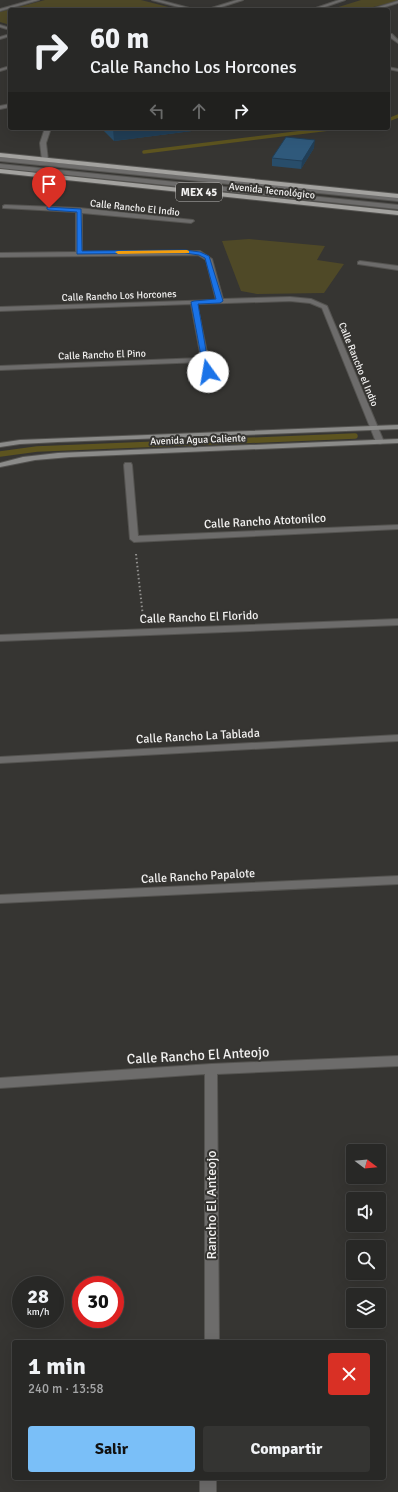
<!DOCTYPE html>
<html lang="es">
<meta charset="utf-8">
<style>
body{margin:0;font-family:Signika,sans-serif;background:#343432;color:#f1f3f6;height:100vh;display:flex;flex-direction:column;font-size:15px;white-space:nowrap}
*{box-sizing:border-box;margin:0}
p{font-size:13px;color:#a5a6a7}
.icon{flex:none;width:22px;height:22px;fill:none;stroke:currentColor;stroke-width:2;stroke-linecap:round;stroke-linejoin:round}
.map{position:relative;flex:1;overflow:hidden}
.sheet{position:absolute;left:12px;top:1340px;width:374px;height:140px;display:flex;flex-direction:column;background:#282826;border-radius:4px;box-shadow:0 4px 16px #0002,0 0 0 1px #444443}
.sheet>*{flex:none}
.guide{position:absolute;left:8px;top:8px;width:382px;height:122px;border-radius:4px;box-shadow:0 4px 16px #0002,0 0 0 1px #444443;background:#282826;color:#f1f3f6;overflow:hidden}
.needle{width:26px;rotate:106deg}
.tools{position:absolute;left:346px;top:1144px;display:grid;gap:8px}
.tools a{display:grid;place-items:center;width:40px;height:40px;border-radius:4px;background:#282826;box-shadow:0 4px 16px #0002,0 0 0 1px #444443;font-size:20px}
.speed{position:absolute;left:12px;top:1276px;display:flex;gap:8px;font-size:20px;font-weight:700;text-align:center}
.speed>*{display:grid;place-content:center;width:52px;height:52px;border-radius:50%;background:#282826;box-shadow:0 4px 16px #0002,0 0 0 1px #444443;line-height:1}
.speed small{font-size:10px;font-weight:400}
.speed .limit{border:6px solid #d22;background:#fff;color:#111}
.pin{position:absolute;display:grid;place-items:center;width:34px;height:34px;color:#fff;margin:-41px -17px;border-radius:50% 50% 50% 0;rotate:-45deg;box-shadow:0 0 4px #0007}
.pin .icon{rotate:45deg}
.me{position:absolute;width:44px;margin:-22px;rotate:347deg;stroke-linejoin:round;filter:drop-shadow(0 0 3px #0008)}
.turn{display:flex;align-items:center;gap:14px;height:84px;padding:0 16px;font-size:18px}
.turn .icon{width:52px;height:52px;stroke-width:2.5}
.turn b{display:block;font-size:28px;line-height:34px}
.lanes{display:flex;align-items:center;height:38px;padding:0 16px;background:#0003;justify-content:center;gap:20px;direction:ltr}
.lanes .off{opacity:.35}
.round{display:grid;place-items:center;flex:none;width:42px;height:42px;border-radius:4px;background:#343432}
.headline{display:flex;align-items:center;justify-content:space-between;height:68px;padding:0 16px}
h1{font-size:24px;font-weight:700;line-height:30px}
.cta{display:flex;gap:8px;margin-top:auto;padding:8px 16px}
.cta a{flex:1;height:46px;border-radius:4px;background:#7abff8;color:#111;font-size:16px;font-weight:700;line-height:46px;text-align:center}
.cta a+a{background:#343432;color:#f1f3f6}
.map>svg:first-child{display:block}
.green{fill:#4f4927}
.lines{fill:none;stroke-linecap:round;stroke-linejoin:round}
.stream-far1{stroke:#5d541f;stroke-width:3.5}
.stream{stroke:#5d541f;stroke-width:5.5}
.lane-casing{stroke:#545350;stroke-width:2}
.street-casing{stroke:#545350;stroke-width:2}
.secondary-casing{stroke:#545350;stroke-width:2}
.primary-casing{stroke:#545350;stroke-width:2}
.path{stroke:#91908e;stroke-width:2;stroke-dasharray:1.5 2.5;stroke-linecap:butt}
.lane{fill:#6d6c6b;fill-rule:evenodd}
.street{fill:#6d6c6b;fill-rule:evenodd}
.secondary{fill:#8b8b89;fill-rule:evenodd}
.primary{fill:#a3a29f;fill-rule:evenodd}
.wall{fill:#284d6a}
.shaded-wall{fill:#213e56}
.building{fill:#2f597b;stroke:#213e56}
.route{fill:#1a73e8;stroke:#114b97}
.slow{fill:#f59e0b}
.labels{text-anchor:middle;stroke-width:4;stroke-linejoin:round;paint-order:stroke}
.far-street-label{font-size:10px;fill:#f2f1f0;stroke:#363532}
.shield{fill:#363532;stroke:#bab9b7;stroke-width:1}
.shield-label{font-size:11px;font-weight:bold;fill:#f2f1f0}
.street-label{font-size:12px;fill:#f2f1f0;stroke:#363532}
.near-street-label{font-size:14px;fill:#f2f1f0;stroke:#363532}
</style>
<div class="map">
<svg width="398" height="1492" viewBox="0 0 398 1492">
<rect width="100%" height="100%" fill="#363532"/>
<path class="green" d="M 45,0 L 141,0 L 180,10 L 10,10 L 10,25 L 0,22 L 0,12 Z
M 361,0 L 398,0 L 398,1 L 361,10 L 329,10 Z
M 249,239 L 325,246 L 317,260 L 344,264 L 324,293 L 257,294 L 241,291 L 222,241 Z"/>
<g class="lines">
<path class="stream-far1" d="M 388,120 L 398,116
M 144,152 L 337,128"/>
<path class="stream" d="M 0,454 L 37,449 L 355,436"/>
<defs>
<path id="lane" d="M 45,128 L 51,128 L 46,143 L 48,160 L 45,162 L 42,160 L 40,143 Z
M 0,157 L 398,197 L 398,201 L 0,161 Z
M 0,164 L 398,205 L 398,209 L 0,168 Z"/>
<path id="street" d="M 32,0 L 39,0 L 0,11 L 0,9 Z
M 152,0 L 159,0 L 197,10 L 190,10 Z
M 237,0 L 243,0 L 212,10 L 205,10 Z
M 339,0 L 345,0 L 316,10 L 310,10 Z
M 398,1 L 398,3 L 375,10 L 368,10 Z
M 0,25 L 10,28 L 10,30 L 0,27 Z
M 10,34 L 10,36 L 0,39 L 0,37 Z
M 388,34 L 392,34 L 398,40 L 398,43 L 388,36 Z
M 10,66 L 10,68 L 0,71 L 0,69 Z
M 388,67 L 398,69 L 398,71 L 388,69 Z
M 10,104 L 10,107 L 0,109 L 0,106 Z
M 5,205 L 79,208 L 193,220 L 194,221 L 191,223 L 82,213 L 82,252 L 200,251 L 212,259 L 223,299 L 290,297 L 311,299 L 327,306 L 384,442 L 380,444 L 376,442 L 322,308 L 310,303 L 290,301 L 197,304 L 211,372 L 207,374 L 203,372 L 202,362 L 0,370 L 0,366 L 201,358 L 191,304 L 0,311 L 0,307 L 216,300 L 206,260 L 198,255 L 0,257 L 0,253 L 76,252 L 76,212 L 3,208 L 3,206 Z
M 360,261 L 398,266 L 398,270 L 358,264 L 358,262 Z
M 125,463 L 131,463 L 132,465 L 138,536 L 398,525 L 398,529 L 134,542 L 130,539 L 124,465 Z
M 398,619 L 398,625 L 0,641 L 0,635 Z
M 398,735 L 398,741 L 0,763 L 0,757 Z
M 398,876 L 398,884 L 0,903 L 0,895 Z
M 398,1056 L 398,1066 L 217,1074 L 219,1342 L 205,1342 L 205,1074 L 0,1088 L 0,1078 L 211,1064 Z
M 200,1478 L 216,1478 L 216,1492 L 200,1492 Z"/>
<path id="secondary" d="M 398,425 L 398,429 L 58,442 L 20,444 L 0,447 L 0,443 L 20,440 Z
M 398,439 L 398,443 L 70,457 L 35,460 L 0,467 L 0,463 L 23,457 L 58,453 Z"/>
<path id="primary" d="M 0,153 L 398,194 L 398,198 L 0,157 Z
M 0,169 L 398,211 L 398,215 L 0,173 Z"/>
</defs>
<use href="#lane" class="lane-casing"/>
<use href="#street" class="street-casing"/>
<use href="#secondary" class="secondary-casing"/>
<use href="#primary" class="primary-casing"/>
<path class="path" d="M 136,554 L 143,617"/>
<use href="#lane" class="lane"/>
<use href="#street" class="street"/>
<use href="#secondary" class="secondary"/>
<use href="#primary" class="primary"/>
</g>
<path class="wall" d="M 101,128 L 215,128 L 114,141 Z
M 314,148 L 301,169 L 272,166 L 272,158 Z"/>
<path class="shaded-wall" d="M 120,128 L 215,128 L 114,141 L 113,129 Z
M 315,140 L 314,148 L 301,169 L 302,161 Z"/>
<path class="building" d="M 286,137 L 315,140 L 302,161 L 272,158 Z"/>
<path class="route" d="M 47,207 L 81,209 L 82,251 L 185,250 L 200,252 L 209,256 L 223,301 L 220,303 L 198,304 L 210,374 L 204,372 L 191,302 L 194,301 L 216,299 L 205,258 L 199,255 L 185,253 L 77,254 L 77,212 L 49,210 L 47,209 Z"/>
<path class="slow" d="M 187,250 L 189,251 L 189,253 L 118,254 L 115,252 L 118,251 Z"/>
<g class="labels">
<g class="far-street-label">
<text transform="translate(272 190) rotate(6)" y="4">Avenida Tecnológico</text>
<text transform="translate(135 207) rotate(6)" y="4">Calle Rancho El Indio</text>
<text transform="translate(119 295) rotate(-2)" y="4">Calle Rancho Los Horcones</text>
<text transform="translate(102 354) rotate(-2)" y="4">Calle Rancho El Pino</text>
<text transform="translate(359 364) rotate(68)" y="4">Calle Rancho el Indio</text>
<text transform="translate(198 439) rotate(-2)" y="4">Avenida Agua Caliente</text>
</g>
<rect class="shield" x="176" y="183" width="46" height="18" rx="3"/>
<g class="shield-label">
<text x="199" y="196">MEX 45</text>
</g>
<g class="street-label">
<text transform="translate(265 521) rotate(-3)" y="4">Calle Rancho Atotonilco</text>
<text transform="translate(199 617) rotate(-2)" y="4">Calle Rancho El Florido</text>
<text transform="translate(198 736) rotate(-3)" y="4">Calle Rancho La Tablada</text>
<text transform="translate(198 876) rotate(-3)" y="4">Calle Rancho Papalote</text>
</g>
<g class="near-street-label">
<text transform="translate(198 1055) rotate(-3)" y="5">Calle Rancho El Anteojo</text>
<text transform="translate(211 1205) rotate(-90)" y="5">Rancho El Anteojo</text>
</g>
</g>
</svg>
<div class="tools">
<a><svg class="needle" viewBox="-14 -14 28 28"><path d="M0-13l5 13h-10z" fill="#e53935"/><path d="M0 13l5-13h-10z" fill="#a5a6a7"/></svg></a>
<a><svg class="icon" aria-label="sound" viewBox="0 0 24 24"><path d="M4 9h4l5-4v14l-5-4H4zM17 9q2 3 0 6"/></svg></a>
<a><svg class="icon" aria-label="search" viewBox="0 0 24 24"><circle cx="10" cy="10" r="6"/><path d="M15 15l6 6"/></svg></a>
<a><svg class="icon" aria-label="layers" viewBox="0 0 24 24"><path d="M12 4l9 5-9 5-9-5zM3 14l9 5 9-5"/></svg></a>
</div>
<div class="speed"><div>28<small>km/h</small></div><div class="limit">30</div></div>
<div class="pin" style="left:49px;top:208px;background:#d93025"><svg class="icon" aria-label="arrive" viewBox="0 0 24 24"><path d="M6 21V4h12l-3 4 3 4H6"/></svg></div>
<svg class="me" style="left:208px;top:372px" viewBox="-20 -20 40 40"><circle r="19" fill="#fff"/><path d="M0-13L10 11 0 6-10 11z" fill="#1a73e8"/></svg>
<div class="guide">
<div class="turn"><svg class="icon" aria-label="right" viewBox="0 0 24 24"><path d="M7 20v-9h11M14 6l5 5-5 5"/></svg><div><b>60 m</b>Calle Rancho Los Horcones</div></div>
<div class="lanes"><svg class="icon off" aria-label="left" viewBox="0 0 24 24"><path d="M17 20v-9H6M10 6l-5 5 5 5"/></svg><svg class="icon off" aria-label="ahead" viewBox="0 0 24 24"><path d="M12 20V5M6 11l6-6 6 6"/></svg><svg class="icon" aria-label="right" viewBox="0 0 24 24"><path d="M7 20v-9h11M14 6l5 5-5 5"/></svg></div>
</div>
<section class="sheet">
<div class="headline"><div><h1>1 min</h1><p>240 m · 13:58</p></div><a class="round" style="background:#d93025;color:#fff"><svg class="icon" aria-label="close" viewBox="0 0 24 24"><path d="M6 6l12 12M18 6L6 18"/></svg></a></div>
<div class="cta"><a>Salir</a><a>Compartir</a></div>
</section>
</div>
